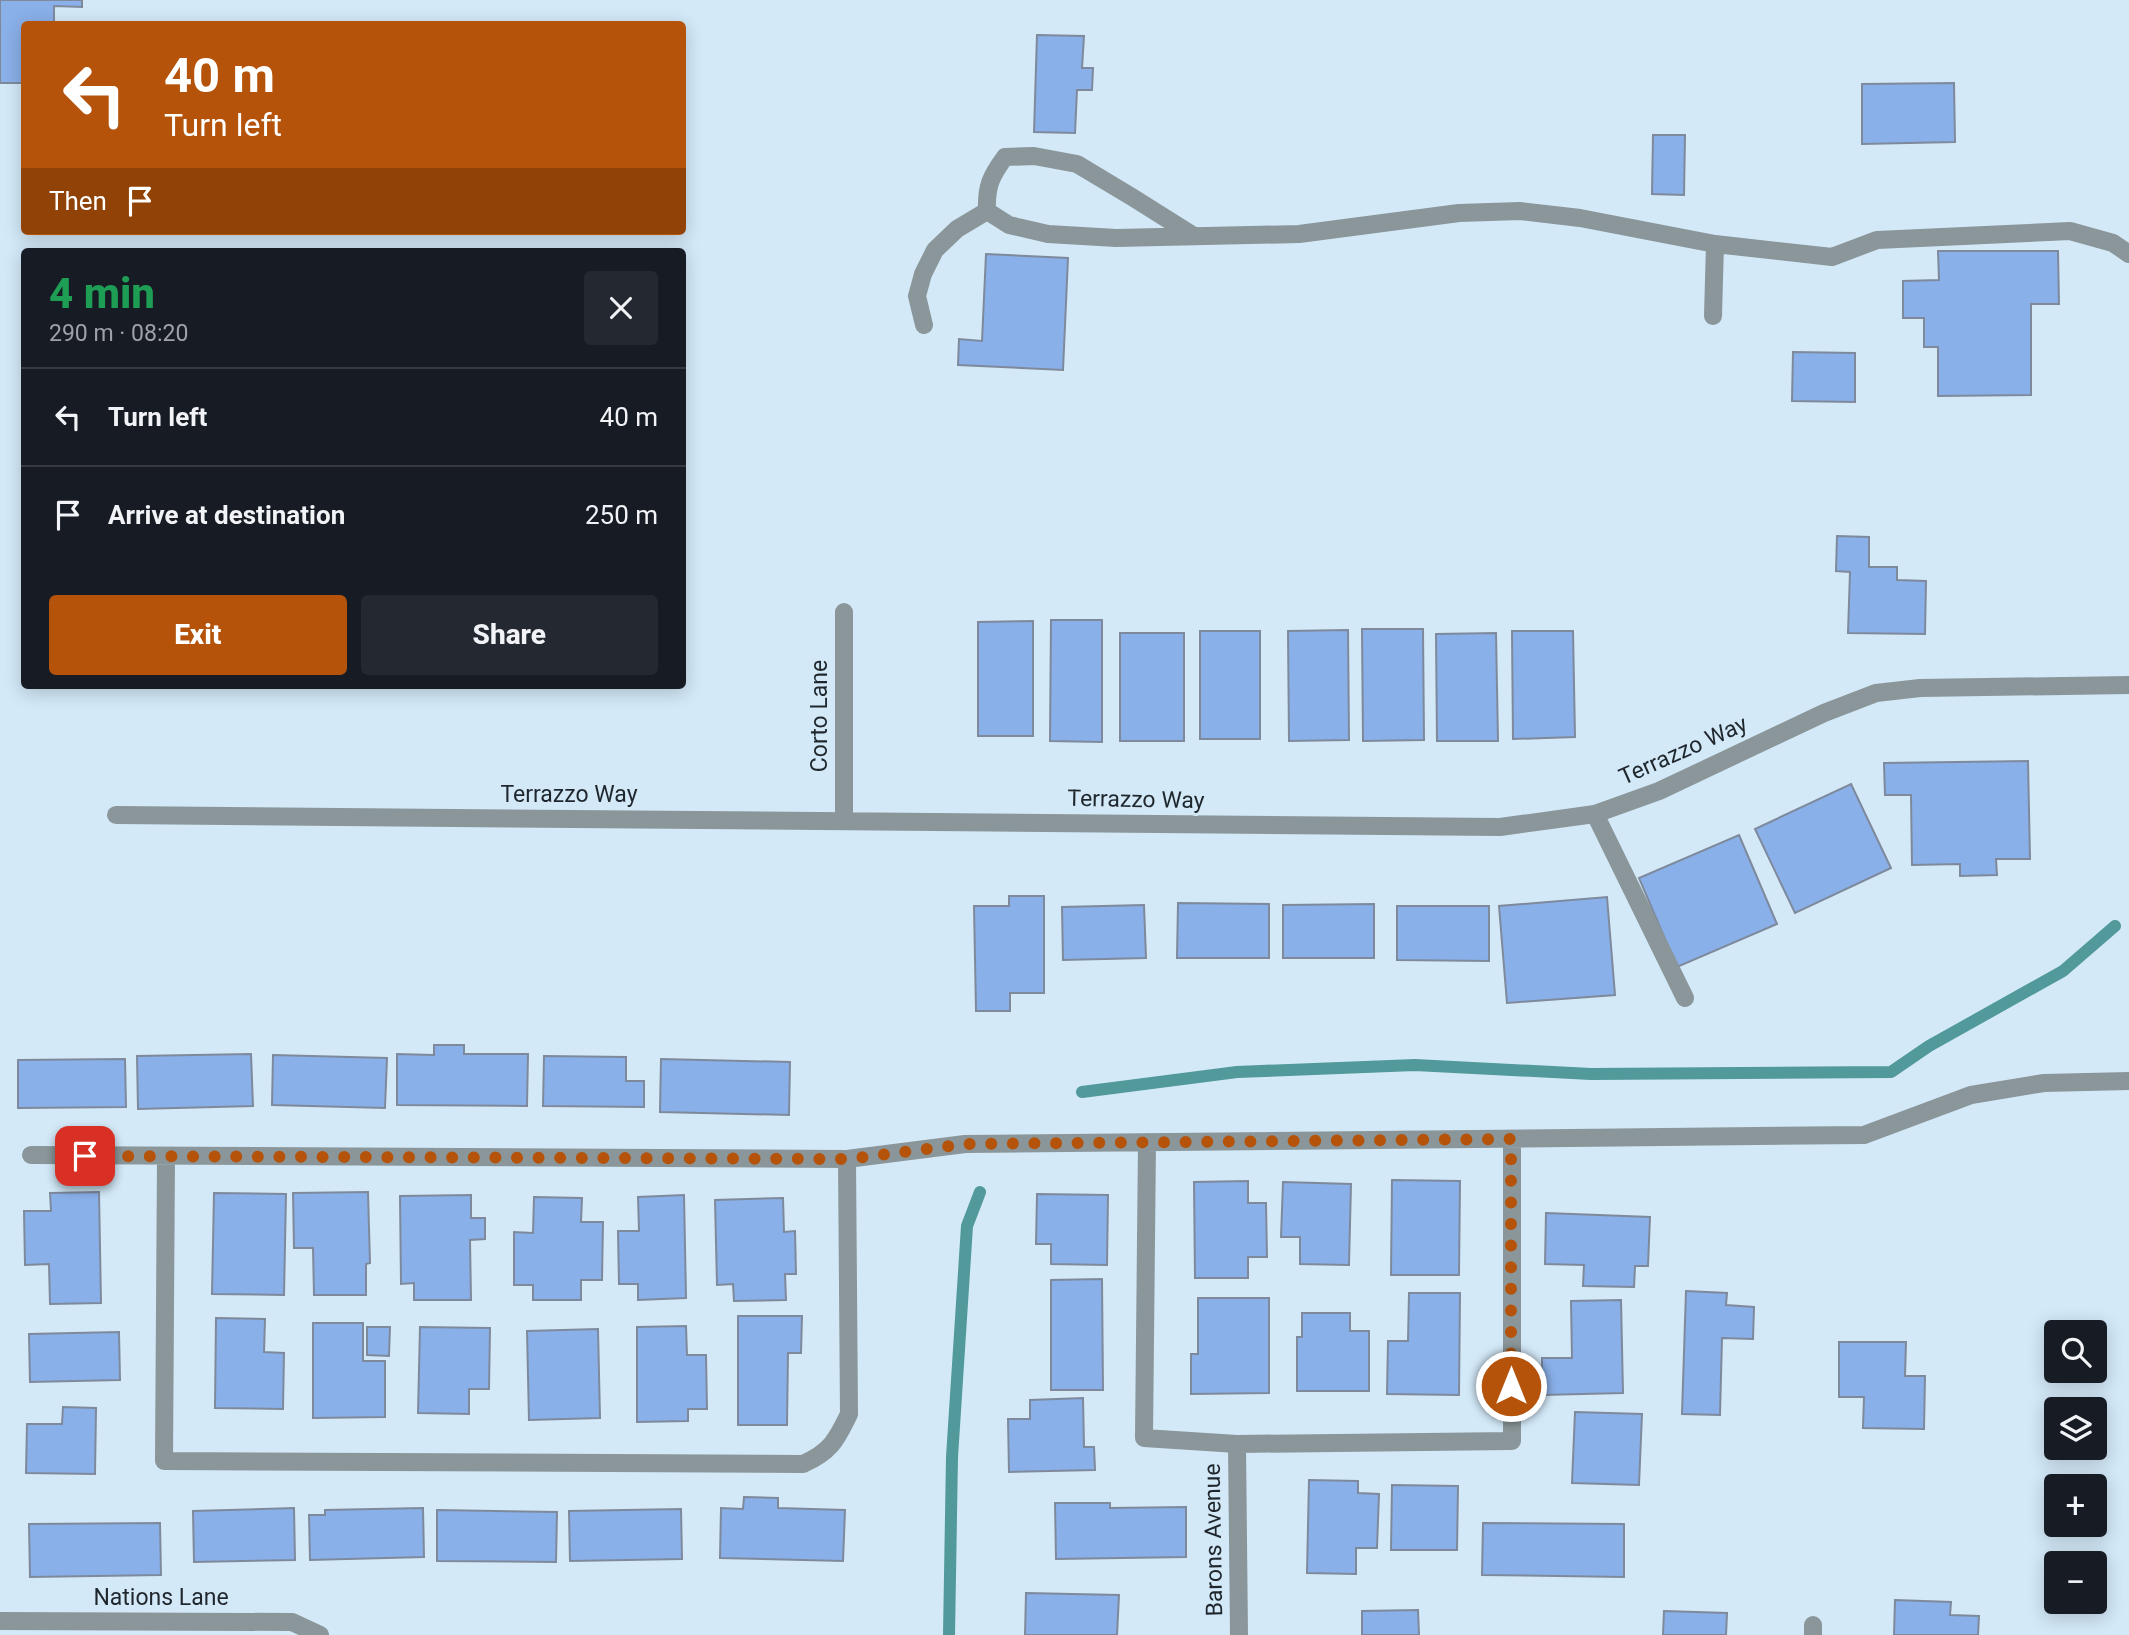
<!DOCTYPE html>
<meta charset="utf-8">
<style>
body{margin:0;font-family:Roboto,sans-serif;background:#242831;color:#f1f3f6;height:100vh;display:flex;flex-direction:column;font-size:26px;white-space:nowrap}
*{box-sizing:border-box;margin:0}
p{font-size:23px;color:#9ea1a6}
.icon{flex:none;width:38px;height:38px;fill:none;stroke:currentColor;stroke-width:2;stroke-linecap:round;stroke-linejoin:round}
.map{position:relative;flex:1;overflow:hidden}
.panel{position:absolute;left:21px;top:248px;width:665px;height:441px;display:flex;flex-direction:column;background:#171b24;border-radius:7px;box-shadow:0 4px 18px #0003}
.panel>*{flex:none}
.hud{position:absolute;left:21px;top:21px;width:665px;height:214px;border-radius:7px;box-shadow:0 4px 18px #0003;background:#b45309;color:#fff;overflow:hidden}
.controls{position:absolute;left:2044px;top:1320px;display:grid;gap:14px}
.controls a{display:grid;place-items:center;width:63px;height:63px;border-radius:7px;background:#171b24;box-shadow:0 4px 18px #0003;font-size:35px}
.pin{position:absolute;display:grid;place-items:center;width:60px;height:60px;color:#fff;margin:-30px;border-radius:14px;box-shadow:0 4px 10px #0006}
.me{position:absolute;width:77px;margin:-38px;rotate:0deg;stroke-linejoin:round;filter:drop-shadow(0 0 5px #0008)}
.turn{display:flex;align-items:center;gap:24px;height:147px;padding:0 28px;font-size:32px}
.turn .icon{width:91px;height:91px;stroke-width:2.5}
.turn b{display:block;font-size:49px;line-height:60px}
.then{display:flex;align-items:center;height:66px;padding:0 28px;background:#0003;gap:14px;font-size:26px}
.round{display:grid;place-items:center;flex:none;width:74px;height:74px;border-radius:7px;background:#242831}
.headline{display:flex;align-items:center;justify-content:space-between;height:119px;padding:0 28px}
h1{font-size:42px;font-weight:800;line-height:52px;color:#1e9e55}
.primary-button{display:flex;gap:14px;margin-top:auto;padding:14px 28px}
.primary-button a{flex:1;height:80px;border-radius:7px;background:#b45309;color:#fff;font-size:28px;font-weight:800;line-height:80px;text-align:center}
.primary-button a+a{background:#242831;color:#f1f3f6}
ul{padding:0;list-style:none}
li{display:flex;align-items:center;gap:21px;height:98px;padding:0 28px;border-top:2px solid #363941}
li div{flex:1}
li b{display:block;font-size:26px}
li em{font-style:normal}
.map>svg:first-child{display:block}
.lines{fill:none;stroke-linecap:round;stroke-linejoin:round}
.stream{stroke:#51999a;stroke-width:12}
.building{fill:#8ab0e9;stroke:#7e8a9c;stroke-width:2}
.lane{stroke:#8a9699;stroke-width:18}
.street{stroke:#8a9699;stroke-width:18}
.route{stroke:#b45309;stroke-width:12;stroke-dasharray:0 21.6}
.labels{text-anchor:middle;stroke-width:6;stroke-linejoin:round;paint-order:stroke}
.street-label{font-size:23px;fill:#1f272d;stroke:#d3e9f8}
</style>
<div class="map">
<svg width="2129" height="1635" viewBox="0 0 2129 1635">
<rect width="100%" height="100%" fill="#d3e9f8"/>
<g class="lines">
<path class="stream" d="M 1082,1092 L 1237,1072 L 1415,1065 L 1591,1074 L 1891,1072 L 1929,1046 L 2063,971 L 2115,926
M 949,1635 L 952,1457 L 967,1226 L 980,1192"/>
</g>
<path class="building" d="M 0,0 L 82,0 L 82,7 L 54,6 L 54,24 L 24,24 L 24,83 L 0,83 Z
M 1037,35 L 1084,36 L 1082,68 L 1093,68 L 1092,90 L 1077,90 L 1075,133 L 1034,132 Z
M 1954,83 L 1955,142 L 1862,144 L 1862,84 Z
M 1653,135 L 1685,135 L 1684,195 L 1652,194 Z
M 1938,251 L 2058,251 L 2059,304 L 2031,304 L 2031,395 L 1938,396 L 1938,347 L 1924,347 L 1924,318 L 1903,318 L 1903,281 L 1939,280 Z
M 986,254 L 1068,258 L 1063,370 L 958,365 L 959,339 L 982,341 Z
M 1793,352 L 1855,353 L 1855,402 L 1792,401 Z
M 1837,536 L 1869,537 L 1869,567 L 1897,567 L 1897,580 L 1926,581 L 1925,634 L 1848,633 L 1850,572 L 1836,571 Z
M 1051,620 L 1102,620 L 1102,742 L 1050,741 Z
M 1033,621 L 1033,736 L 978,736 L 978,622 Z
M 1362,629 L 1423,629 L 1424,740 L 1363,741 Z
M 1348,630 L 1349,740 L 1289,741 L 1288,631 Z
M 1200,631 L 1260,631 L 1260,739 L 1200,739 Z
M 1512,631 L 1573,631 L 1575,737 L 1513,739 Z
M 1120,633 L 1184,633 L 1184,741 L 1120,741 Z
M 1496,633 L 1498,741 L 1437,741 L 1436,634 Z
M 2028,761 L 2030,859 L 1996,859 L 1997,875 L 1960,876 L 1960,864 L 1912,865 L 1911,795 L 1885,795 L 1884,763 Z
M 1851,784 L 1891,868 L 1795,913 L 1755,829 Z
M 1739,835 L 1777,924 L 1677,967 L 1639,878 Z
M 1009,896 L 1044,896 L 1044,993 L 1010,993 L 1010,1011 L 976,1011 L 974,906 L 1009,906 Z
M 1607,897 L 1615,995 L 1507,1003 L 1499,906 Z
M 1178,903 L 1269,904 L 1269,958 L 1177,958 Z
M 1374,904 L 1374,958 L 1283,958 L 1283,905 Z
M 1144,905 L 1146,958 L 1063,960 L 1062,907 Z
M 1397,906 L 1489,906 L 1489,961 L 1397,960 Z
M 434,1045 L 464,1045 L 464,1054 L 528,1054 L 527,1106 L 397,1105 L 397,1054 L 434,1055 Z
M 251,1054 L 253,1106 L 138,1109 L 137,1056 Z
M 273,1055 L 387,1058 L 385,1108 L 272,1105 Z
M 544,1056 L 626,1057 L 626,1081 L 644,1081 L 644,1107 L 543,1106 Z
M 125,1059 L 126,1107 L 18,1108 L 18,1060 Z
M 661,1059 L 790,1062 L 789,1115 L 660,1112 Z
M 1392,1180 L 1460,1181 L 1459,1275 L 1391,1275 Z
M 1248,1181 L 1248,1203 L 1266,1203 L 1267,1257 L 1248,1257 L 1248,1278 L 1195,1278 L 1194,1182 Z
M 1283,1182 L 1351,1184 L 1349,1265 L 1300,1264 L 1300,1237 L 1281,1237 Z
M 99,1192 L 101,1303 L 50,1304 L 49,1264 L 25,1265 L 24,1211 L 51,1211 L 50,1193 Z
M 368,1192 L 370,1263 L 366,1264 L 366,1295 L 314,1295 L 313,1248 L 294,1248 L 293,1193 Z
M 214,1193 L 286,1194 L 284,1295 L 212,1294 Z
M 1037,1194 L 1108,1195 L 1107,1265 L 1051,1264 L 1051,1244 L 1036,1244 Z
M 471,1195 L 471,1218 L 485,1218 L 485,1239 L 470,1240 L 471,1300 L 414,1300 L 414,1283 L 401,1284 L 400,1196 Z
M 684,1195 L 686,1298 L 638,1300 L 638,1284 L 619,1284 L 618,1231 L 639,1231 L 638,1197 Z
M 534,1197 L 582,1198 L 581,1222 L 603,1222 L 602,1280 L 581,1280 L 581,1300 L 533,1300 L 533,1285 L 514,1285 L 514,1232 L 533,1233 Z
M 783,1198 L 784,1232 L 795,1231 L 796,1274 L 785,1274 L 786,1300 L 734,1301 L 733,1284 L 717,1285 L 715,1200 Z
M 1546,1213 L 1650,1217 L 1648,1266 L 1635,1266 L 1634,1287 L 1583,1286 L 1584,1265 L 1545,1264 Z
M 1102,1279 L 1103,1390 L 1051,1390 L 1051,1280 Z
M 1686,1291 L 1727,1293 L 1726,1305 L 1754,1307 L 1753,1339 L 1722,1338 L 1720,1415 L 1682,1414 Z
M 1409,1293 L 1460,1293 L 1459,1395 L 1387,1394 L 1388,1341 L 1408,1341 Z
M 1198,1298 L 1269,1298 L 1269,1393 L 1191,1394 L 1191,1354 L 1198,1354 Z
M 1621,1300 L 1623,1393 L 1542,1395 L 1542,1358 L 1572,1358 L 1571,1301 Z
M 1302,1313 L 1350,1313 L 1350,1331 L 1369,1331 L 1369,1391 L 1297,1391 L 1297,1337 L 1302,1337 Z
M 738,1316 L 802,1316 L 801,1353 L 788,1353 L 787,1425 L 738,1425 Z
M 216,1318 L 265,1319 L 264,1352 L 284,1353 L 283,1409 L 215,1408 Z
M 313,1323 L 363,1323 L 363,1361 L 385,1361 L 385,1417 L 313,1418 Z
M 686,1326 L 687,1355 L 706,1355 L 707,1409 L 688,1409 L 688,1421 L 637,1422 L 637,1327 Z
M 367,1327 L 390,1327 L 389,1356 L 367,1355 Z
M 420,1327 L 490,1328 L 489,1389 L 469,1389 L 469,1414 L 418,1413 Z
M 598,1329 L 600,1418 L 529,1420 L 527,1331 Z
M 119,1332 L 120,1380 L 30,1382 L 29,1334 Z
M 1839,1342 L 1906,1342 L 1905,1376 L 1925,1376 L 1924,1429 L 1863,1428 L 1864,1397 L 1839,1397 Z
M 1083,1398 L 1084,1447 L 1094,1447 L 1095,1470 L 1009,1472 L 1008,1419 L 1030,1419 L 1030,1400 Z
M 63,1407 L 96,1408 L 95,1474 L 26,1473 L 27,1424 L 62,1424 Z
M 1575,1412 L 1642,1414 L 1639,1485 L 1572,1483 Z
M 1309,1480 L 1358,1481 L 1358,1493 L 1379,1494 L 1377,1548 L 1356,1548 L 1356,1574 L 1307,1573 Z
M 1392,1485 L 1458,1486 L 1457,1550 L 1391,1550 Z
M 744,1497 L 778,1498 L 778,1508 L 845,1510 L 843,1561 L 720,1558 L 721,1508 L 743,1509 Z
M 1055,1503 L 1110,1503 L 1110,1508 L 1186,1507 L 1186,1557 L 1056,1559 Z
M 294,1508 L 295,1560 L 194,1562 L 193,1511 Z
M 423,1508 L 424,1557 L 310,1560 L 309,1515 L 325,1515 L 325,1510 Z
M 681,1509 L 682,1559 L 570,1561 L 569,1511 Z
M 437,1510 L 557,1512 L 556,1562 L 437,1561 Z
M 160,1523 L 161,1575 L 30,1577 L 29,1524 Z
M 1483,1523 L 1624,1524 L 1624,1577 L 1482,1575 Z
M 1026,1593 L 1119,1595 L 1117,1635 L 1025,1635 Z
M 1895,1600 L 1951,1602 L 1950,1615 L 1979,1616 L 1978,1635 L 1894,1635 Z
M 1418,1610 L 1419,1635 L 1362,1635 L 1362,1611 Z
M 1664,1611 L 1727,1613 L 1726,1635 L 1663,1635 Z"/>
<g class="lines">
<path class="lane" d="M 1194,236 L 1132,197 L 1077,164 L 1034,156 L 1005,157 C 991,176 986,186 987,211 L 1009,225 L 1048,234 L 1116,238 L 1299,234 L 1459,213 L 1520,211 L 1580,218 L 1715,244 L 1832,257 L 1877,240 L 2070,231 L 2113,243 L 2129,254
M 1713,316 L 1715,244
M 924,325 L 917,296 L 923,274 L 935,250 L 957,229 L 987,211
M 1595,814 L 1685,998"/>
<path class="street" d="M 116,815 L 1500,827 L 1595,814 L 1659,791 L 1824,713 L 1876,693 L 1920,688 L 2129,685
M 844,821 L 844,612
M 1147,1142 L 1144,1438 L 1237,1444 L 1512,1441 L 1512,1139
M 31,1155 L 847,1159 L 965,1144 L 1864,1135 L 1971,1095 L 2044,1083 L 2129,1081
M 166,1157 L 164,1461 L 803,1464 C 830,1452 836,1441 849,1414 L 847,1159
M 1237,1444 L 1239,1635
M 0,1621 L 292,1622 L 320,1635
M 1813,1635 L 1813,1625"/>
</g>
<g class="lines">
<path class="route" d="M 85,1156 L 848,1159 L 965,1144 L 1511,1139 L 1511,1386"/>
</g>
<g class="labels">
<g class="street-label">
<text transform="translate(819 716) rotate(-90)" y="8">Corto Lane</text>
<text transform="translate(1683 750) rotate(-24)" y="8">Terrazzo Way</text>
<text x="569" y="802">Terrazzo Way</text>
<text transform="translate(1136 799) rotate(1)" y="8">Terrazzo Way</text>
<text transform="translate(1213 1540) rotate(-91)" y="8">Barons Avenue</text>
<text x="161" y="1605">Nations Lane</text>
</g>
</g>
</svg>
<div class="controls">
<a><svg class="icon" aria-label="search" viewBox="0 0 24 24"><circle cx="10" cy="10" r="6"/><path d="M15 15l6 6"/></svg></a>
<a><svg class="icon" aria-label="layers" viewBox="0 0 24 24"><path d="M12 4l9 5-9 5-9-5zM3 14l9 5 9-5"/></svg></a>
<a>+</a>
<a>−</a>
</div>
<div class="pin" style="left:85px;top:1156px;background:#d93025"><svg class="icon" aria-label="arrive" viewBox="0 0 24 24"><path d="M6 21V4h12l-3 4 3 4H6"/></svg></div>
<svg class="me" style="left:1511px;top:1386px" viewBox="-20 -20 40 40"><circle r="17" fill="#b45309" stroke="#fff" stroke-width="3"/><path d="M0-11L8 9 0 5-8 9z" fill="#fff"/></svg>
<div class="hud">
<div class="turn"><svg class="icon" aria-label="left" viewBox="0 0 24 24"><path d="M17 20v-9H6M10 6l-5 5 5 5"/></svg><div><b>40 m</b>Turn left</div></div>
<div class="then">Then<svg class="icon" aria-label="arrive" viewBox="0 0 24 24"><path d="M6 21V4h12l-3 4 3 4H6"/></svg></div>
</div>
<section class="panel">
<div class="headline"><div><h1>4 min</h1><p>290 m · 08:20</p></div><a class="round"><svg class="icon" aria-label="close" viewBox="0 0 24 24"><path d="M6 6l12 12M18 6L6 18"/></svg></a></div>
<ul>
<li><svg class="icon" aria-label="left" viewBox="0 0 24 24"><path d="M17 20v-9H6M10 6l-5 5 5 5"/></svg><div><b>Turn left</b></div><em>40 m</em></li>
<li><svg class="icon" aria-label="arrive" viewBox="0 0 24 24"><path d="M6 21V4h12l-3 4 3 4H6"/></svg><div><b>Arrive at destination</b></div><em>250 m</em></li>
</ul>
<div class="primary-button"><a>Exit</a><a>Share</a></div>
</section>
</div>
